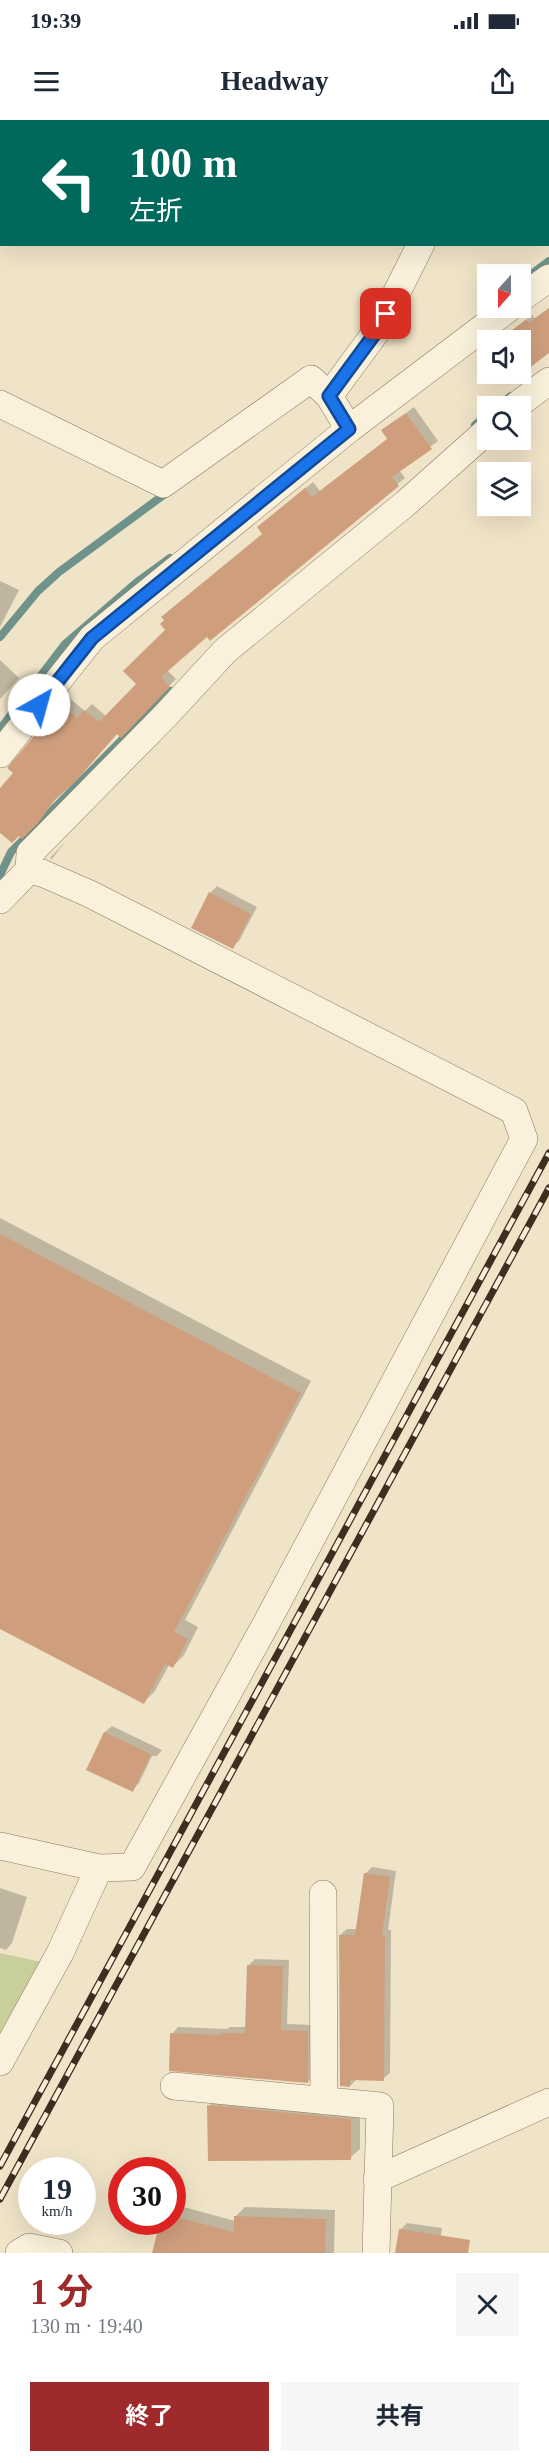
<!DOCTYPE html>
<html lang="ja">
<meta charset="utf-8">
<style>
body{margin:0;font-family:"Times New Roman","Noto Sans JP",serif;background:#f6f6f7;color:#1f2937;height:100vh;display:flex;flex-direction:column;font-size:22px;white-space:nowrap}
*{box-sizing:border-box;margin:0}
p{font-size:20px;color:#747a83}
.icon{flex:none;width:33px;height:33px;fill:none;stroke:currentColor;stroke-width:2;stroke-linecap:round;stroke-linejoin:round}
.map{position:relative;height:2133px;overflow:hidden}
.side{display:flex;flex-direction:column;background:#fff;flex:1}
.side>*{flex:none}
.top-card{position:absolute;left:0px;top:0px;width:549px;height:126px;box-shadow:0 6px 24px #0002;background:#00695c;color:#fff;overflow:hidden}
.needle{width:39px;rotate:201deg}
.buttons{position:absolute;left:477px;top:144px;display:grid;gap:12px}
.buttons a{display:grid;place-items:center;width:54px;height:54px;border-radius:0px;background:#fff;box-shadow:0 6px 24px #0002;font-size:30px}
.speed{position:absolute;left:18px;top:2037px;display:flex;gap:12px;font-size:30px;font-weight:700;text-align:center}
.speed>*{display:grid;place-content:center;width:78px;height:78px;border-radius:50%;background:#fff;box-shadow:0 6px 24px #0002;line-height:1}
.speed small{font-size:15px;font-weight:400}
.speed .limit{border:9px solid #d22;background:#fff;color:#111}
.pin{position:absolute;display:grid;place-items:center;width:51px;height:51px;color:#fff;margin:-26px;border-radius:12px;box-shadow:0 3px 9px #0006}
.me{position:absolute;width:66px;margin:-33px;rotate:38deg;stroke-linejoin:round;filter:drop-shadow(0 0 4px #0008)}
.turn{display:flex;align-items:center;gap:21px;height:126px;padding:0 30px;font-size:27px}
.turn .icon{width:78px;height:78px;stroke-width:2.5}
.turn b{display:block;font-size:42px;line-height:51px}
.round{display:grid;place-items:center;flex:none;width:63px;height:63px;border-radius:0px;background:#f6f6f7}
.headline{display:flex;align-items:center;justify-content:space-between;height:102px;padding:0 30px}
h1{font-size:36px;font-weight:700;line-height:45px;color:#9e2a2b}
.action{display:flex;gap:12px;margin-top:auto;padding:12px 30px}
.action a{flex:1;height:69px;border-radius:0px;background:#9e2a2b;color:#fff;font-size:24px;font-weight:700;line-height:69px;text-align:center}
.action a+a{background:#f6f6f7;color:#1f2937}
.status{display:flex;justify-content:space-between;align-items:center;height:42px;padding:0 30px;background:#fff;direction:ltr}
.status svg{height:16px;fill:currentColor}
header{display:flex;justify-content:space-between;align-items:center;height:78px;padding:0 30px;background:#fff;font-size:27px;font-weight:700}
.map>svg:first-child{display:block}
.green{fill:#c9cf9b}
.shadow{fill:#0003}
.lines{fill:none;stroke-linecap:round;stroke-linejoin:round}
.stream{stroke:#6f938a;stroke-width:8}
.building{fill:#cf9f7d}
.minor-casing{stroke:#8d765c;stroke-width:28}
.minor{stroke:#faf1dc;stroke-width:27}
.rail-casing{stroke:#3d2e20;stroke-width:7}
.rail{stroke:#f7eed8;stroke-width:4.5;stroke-dasharray:14;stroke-linecap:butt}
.route-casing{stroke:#114b97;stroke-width:15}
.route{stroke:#1a73e8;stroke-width:10}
</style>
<div class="status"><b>19:39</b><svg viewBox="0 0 49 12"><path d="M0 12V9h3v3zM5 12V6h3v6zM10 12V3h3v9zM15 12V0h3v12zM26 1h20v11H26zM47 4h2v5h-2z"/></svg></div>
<header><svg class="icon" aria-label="menu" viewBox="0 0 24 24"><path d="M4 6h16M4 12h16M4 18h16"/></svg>Headway<svg class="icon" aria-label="share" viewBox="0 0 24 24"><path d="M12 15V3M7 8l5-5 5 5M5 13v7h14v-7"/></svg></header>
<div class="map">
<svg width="549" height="2133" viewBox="0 0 549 2133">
<rect width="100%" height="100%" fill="#f0e4c8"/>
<path class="green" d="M 0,1833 L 41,1842 L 0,1914 Z"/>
<path class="shadow" d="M 97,0 L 165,0 L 167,2 L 98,2 Z
M 0,19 L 2,20 L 0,54 Z
M 549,188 L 549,231 L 520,220 L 499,220 L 532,195 L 535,198 Z
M 414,287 L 438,321 L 399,350 L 405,358 L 210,518 L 207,515 L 167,550 L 176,559 L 121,615 L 117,612 L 0,711 L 0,670 L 15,652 L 9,648 L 62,585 L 69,578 L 85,591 L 92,584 L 106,596 L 138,564 L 263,413 L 266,401 L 313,362 L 320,371 L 388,319 L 383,310 Z
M 0,461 L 19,470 L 0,507 Z
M 0,540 L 19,558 L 0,579 Z
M 66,721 L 55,735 L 52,739 L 50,738 Z
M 217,766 L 257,787 L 239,821 L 232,827 L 210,773 Z
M 0,1098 L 311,1261 L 185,1500 L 198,1507 L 184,1535 L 172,1547 L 169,1545 L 155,1571 L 144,1582 L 0,1508 Z
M 112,1606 L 162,1630 L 157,1636 L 152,1636 L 139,1663 L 132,1670 L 88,1649 L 105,1612 Z
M 372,1747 L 396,1751 L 388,1810 L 391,1810 L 390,1953 L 383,1959 L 357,1959 L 350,1966 L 340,1815 L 347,1809 L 358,1809 L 365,1754 Z
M 0,1768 L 27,1777 L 12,1823 L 6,1830 L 0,1828 Z
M 255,1839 L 289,1840 L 287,1904 L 314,1905 L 314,1955 L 308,1962 L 172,1914 L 178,1907 L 227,1909 L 230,1907 L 247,1907 L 248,1846 Z
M 219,1976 L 360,1990 L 360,2029 L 350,2038 L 209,1986 Z
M 173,2084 L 235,2101 L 235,2097 L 245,2087 L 335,2090 L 334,2133 L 153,2133 L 161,2102 L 172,2102 Z
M 407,2103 L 442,2108 L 438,2133 L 397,2133 L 400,2110 Z"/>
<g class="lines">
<path class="stream" d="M 533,153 L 549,141
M 497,286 L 511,276
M 475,305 L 488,294
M 0,517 L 38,471 L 59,452 L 169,371
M 0,609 L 65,524 L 137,462 L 170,438
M 0,755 L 11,732 L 170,571"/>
</g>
<path class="building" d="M 549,188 L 549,233 L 516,258 L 513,254 L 520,254 L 520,220 L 499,220 L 526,200 L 529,203 Z
M 406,293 L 432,329 L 392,357 L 399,366 L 210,521 L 207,517 L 161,557 L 170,567 L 121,618 L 117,614 L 75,662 L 55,680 L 38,703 L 22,719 L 19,716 L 12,723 L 0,713 L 0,668 L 13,653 L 7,648 L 61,584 L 77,598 L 84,590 L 99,602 L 136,564 L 123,551 L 165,510 L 160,504 L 164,500 L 161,497 L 262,414 L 257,407 L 305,368 L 312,377 L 387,319 L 381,310 Z
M 209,772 L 251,794 L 233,829 L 191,808 Z
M 0,1114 L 301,1273 L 174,1512 L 188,1519 L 173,1548 L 165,1544 L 144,1584 L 0,1509 Z
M 104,1612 L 151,1634 L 133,1672 L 86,1650 Z
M 364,1753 L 390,1757 L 382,1816 L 385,1816 L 384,1961 L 350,1960 L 350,1967 L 340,1966 L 339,1815 L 355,1815 Z
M 247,1845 L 283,1846 L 281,1910 L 308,1911 L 308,1963 L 169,1951 L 170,1913 L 221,1915 L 221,1913 L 245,1913 Z
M 207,1985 L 351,1999 L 351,2040 L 208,2041 Z
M 172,2096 L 234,2112 L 234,2096 L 326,2099 L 325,2133 L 152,2133 L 160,2102 L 172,2102 Z
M 399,2109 L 470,2120 L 468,2133 L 395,2133 Z"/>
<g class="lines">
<defs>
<path id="minor" d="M 357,0 L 358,2
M 444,2 L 444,0
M 520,179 L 549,158
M 0,284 L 163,364 L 311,259 L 329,276
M 516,286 L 549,261
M 349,309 L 329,276 L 379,208 L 421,124
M 0,634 L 92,518 L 349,309 L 509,188
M 29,750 L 30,733 L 166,595 L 225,531 L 406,383 L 488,310
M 0,780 L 29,750 L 42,753 L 90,774 L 514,991 L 524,1019 L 267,1502 L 132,1747 L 99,1748
M 0,1726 L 99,1748 L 60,1833 L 0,1942
M 323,1774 L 324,1981
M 174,1966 L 380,1986 L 376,2133
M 377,2059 L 549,1982
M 19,2133 L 29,2127 L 59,2133"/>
</defs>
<use href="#minor" class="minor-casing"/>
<use href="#minor" class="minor"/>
<defs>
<path id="rail" d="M 0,2046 L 549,1033
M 0,2079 L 549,1068"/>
</defs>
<use href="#rail" class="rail-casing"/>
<use href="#rail" class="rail"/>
</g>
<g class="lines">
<defs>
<path id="route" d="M 39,585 L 92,518 L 349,309 L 329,276 L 379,208 L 386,194"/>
</defs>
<use href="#route" class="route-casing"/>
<use href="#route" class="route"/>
</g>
</svg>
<div class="buttons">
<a><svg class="needle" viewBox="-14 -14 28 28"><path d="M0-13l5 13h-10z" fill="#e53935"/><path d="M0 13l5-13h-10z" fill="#747a83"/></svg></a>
<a><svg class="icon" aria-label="sound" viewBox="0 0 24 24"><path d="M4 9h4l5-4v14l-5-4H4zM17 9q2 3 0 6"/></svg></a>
<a><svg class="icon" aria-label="search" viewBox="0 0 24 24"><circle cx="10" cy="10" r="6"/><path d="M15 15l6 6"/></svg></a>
<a><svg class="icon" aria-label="layers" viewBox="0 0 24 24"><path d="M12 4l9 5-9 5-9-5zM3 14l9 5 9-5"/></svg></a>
</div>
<div class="speed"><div>19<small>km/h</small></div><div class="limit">30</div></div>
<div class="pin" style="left:386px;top:194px;background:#d93025"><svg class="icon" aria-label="arrive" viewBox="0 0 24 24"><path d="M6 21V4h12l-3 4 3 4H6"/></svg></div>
<svg class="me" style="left:39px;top:585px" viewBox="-20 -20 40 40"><circle r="19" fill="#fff"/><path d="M0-13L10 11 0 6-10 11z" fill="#1a73e8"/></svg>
<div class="top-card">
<div class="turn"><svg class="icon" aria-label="left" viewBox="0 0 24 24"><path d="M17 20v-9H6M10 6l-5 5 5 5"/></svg><div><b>100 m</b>左折</div></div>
</div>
</div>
<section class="side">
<div class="headline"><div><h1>1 分</h1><p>130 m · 19:40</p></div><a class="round"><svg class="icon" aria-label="close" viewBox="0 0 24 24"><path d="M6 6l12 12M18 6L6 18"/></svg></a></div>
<div class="action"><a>終了</a><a>共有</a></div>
</section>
